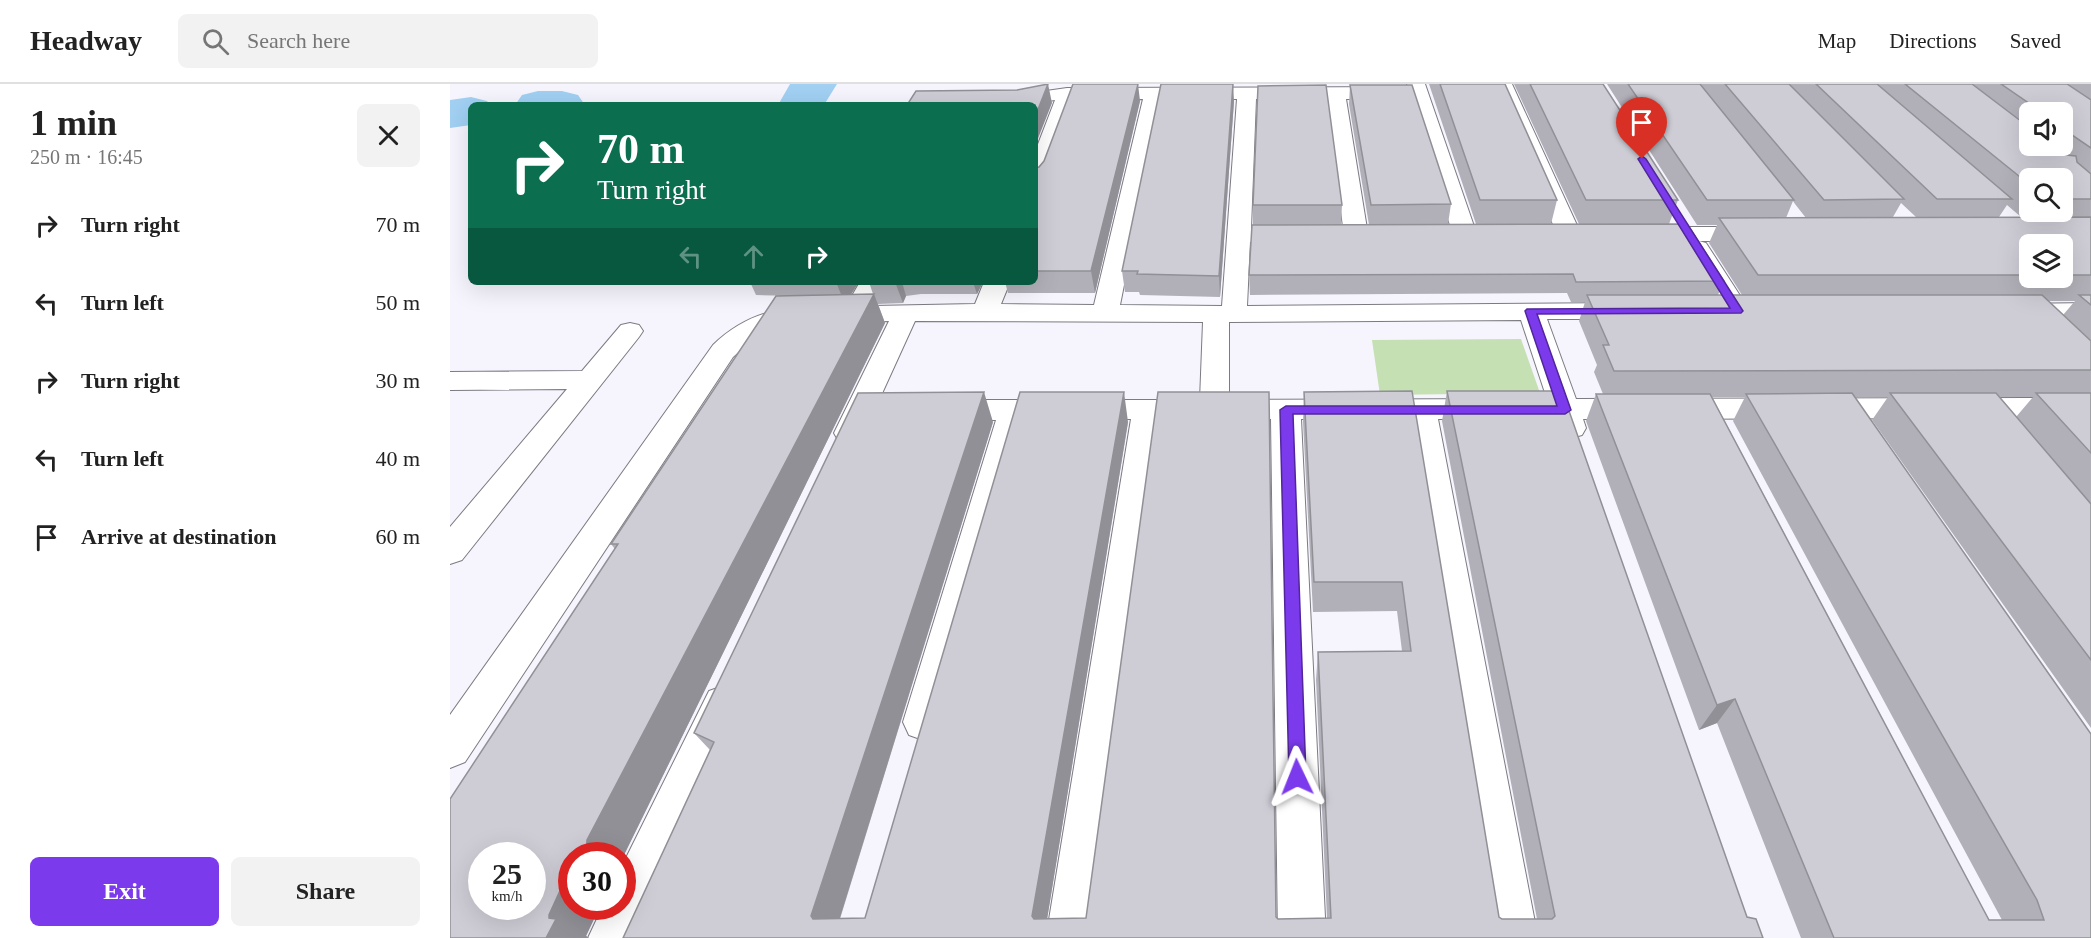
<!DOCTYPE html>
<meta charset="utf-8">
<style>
body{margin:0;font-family:Georgia,serif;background:#f2f2f2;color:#222;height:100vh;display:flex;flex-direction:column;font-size:22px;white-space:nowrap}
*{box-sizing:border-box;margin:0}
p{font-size:20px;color:#767676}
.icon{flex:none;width:33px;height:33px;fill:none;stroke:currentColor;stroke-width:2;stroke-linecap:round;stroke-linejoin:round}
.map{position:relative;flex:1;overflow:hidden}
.drawer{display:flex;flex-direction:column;background:#fff;width:450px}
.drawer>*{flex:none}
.guide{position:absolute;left:18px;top:18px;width:570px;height:183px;border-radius:9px;box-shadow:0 6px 24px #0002;background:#0b6e4f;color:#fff;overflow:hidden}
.controls{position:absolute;left:1569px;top:18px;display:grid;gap:12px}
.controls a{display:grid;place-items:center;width:54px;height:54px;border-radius:9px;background:#fff;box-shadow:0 6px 24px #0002;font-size:30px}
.speed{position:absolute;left:18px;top:758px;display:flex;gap:12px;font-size:30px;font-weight:700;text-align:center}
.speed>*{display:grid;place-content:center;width:78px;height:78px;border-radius:50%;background:#fff;box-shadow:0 6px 24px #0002;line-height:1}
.speed small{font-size:15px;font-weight:400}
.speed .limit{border:9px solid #d22;background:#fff;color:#111}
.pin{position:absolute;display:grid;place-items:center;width:51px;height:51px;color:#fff;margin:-62px -26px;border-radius:50% 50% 50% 0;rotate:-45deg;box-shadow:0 0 6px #0007}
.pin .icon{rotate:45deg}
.me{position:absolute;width:66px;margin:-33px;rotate:358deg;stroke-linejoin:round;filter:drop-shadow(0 0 4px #0008)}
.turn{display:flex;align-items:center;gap:21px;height:126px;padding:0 30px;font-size:27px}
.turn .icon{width:78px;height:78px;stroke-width:2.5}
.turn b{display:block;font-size:42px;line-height:51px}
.lanes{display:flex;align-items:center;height:57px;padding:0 30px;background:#0003;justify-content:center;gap:30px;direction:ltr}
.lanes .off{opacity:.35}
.round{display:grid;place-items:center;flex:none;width:63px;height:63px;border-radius:9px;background:#f2f2f2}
.overview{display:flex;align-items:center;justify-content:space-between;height:102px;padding:0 30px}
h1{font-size:36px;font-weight:700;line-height:45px}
.button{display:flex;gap:12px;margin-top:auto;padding:12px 30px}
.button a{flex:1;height:69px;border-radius:9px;background:#7c3aed;color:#fff;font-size:24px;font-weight:700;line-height:69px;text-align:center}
.button a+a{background:#f2f2f2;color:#222}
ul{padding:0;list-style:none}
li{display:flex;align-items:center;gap:18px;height:78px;padding:0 30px}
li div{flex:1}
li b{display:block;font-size:22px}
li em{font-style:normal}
header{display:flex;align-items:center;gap:36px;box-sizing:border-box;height:84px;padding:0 30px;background:#fff;border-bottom:2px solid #e0e0e0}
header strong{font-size:28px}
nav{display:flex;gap:33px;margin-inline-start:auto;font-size:21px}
.search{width:420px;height:54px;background:#f2f2f2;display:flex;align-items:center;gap:15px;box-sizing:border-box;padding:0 21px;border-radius:9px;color:#767676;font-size:22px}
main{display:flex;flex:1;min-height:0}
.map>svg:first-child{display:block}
.green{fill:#c5e0b2}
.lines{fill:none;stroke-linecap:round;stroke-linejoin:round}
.river{fill:#a1d0f3;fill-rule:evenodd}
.minor-casing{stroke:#7b7b82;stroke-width:2}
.minor{fill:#fff;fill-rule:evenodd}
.wall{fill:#b1b0b8;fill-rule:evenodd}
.shaded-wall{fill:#909096}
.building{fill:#cecdd6;stroke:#909096;stroke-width:1.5;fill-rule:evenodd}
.route{fill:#7c3aed;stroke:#51269a;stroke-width:1.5}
</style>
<header>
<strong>Headway</strong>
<div class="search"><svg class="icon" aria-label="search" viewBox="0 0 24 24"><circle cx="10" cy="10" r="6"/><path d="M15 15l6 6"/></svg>Search here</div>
<nav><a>Map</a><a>Directions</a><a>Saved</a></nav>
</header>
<main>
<section class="drawer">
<div class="overview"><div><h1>1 min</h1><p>250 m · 16:45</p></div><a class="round"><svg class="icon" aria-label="close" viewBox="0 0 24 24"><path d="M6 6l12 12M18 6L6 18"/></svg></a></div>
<ul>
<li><svg class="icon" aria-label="right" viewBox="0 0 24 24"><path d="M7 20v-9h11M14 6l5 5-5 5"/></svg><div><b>Turn right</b></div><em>70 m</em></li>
<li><svg class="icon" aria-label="left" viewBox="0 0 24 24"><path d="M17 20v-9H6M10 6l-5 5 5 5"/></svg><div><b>Turn left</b></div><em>50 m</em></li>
<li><svg class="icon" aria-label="right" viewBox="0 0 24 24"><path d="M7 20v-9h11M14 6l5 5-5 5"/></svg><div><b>Turn right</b></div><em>30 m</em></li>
<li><svg class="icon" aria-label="left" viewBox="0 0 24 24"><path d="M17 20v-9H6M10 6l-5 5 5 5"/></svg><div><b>Turn left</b></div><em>40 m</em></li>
<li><svg class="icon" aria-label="arrive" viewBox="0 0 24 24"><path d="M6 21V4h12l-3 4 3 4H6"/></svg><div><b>Arrive at destination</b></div><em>60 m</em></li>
</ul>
<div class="button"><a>Exit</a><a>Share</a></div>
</section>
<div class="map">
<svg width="1641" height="854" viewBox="0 0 1641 854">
<rect width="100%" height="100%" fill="#f6f5fe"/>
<path class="green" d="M 1071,255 L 1090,309 L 930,311 L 922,256 Z"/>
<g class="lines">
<path class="river" d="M 340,0 L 387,0 L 374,21 L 328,21 Z
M 88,7 L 112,7 L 128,11 L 135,21 L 65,21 L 72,11 Z
M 21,13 L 37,17 L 40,21 L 21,21 L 21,41 L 0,44 L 0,16 Z"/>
<defs>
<path id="minor" d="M 957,0 L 975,0 L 1027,151 L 1023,156 L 1015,158 L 1007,156 L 1003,151 L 961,15 L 896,15 L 918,151 L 914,156 L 906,158 L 898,156 L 894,151 L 877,15 L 806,15 L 801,144 L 854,146 L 858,151 L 854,156 L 800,158 L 797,222 L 1175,219 L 1184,221 L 1188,227 L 1184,233 L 1175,235 L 1097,235 L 1126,315 L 1641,314 L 1641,334 L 1133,335 L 1136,344 L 1132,351 L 1121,354 L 1110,351 L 1103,335 L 988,335 L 1088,854 L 1040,854 L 959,335 L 851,335 L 876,854 L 828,854 L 821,335 L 711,335 L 644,854 L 596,854 L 681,335 L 576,335 L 493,638 L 487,651 L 473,656 L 459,651 L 453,638 L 546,336 L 494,336 L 484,333 L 479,326 L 484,319 L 494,316 L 750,316 L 753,238 L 465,237 L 414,349 L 410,356 L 399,359 L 388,356 L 384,349 L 439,237 L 332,240 L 305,253 L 283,273 L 15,678 L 0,684 L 0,631 L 263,261 C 305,221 343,223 396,222 L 410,198 L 436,198 L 423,222 L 525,220 L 534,198 L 560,198 L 551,220 L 644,221 L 693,15 L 624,16 L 596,96 L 593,101 L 585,102 L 585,68 L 605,16 L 571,21 L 525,21 L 527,17 L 617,4 L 958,3 ZM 711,15 L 787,15 L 772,222 L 670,221 ZM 1071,236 L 1097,315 L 779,316 L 779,238 Z
M 1044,0 L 1062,0 L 1131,150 L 1127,155 L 1119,157 L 1111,155 L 1107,150 Z
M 1198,143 L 1308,143 L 1316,145 L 1320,150 L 1316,155 L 1308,157 L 1249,157 L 1256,159 L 1300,227 L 1296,233 L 1287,235 L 1278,233 L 1274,227 L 1236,164 L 1240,159 L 1247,157 L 1190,155 L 1186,150 L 1190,145 Z
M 1641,219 L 1641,235 L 1566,236 L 1557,234 L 1553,228 L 1557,222 L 1566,220 Z
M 180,239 L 189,241 L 193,247 L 189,253 L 12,476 L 0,480 L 0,443 L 117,305 L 0,306 L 0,288 L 132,287 L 171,241 Z
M 273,602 L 287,607 L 293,619 L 187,854 L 138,854 L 153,822 L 172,822 L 172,782 L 259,607 Z"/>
</defs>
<use href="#minor" class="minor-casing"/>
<use href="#minor" class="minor"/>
</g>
<path class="wall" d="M 979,0 L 1055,0 L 1107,116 L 1101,140 L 1129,140 L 1064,0 L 1153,0 L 1228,116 L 1219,140 L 1274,197 L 1268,211 L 1292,211 L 1259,159 L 1267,141 L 1247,141 L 1157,0 L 1641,0 L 1641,644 L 1422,336 L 1438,313 L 1405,313 L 1641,854 L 1351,854 L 1267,639 L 1249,646 L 1136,337 L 1146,310 L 1153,310 L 1144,288 L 1147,281 L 1129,237 L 1135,218 L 1121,218 L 1117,209 L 800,211 L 799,191 L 803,141 L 803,121 L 892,121 L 891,141 L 919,141 L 899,20 L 900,1 L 1001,120 L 998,140 L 1026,140 ZM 1580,28 L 1612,28 L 1612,62 L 1580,62 ZM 1580,94 L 1612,94 L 1612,128 L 1580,128 ZM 1343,117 L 1345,120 L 1356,134 L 1336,134 ZM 1451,119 L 1466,133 L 1443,133 ZM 1557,121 L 1571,133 L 1549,133 ZM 1580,160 L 1612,160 L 1612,194 L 1580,194 ZM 1598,217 L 1625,217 L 1613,231 ZM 1262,313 L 1295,313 L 1283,337 L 1552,836 L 1539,836 ZM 1549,313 L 1583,313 L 1566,333 Z
M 690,17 L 645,209 L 558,209 L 555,198 L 585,198 L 585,84 L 589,83 Z
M 784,17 L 770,213 L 690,211 L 689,208 L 675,208 L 672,187 Z
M 300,198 L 409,198 L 401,210 L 423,210 L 419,198 L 533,198 L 527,210 L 471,210 L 456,212 L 453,219 L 428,220 L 435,239 L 172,775 L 172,771 L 122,771 L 122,822 L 150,822 L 136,852 L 139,854 L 0,854 L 165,465 L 161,460 L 349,212 L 306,211 Z
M 962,307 L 1049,833 L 1052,835 L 1087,835 L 992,337 L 997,307 L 1297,833 L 173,854 L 260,666 L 244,649 L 543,338 L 390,835 L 415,834 L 678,338 L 597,835 L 826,833 L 828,835 L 877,834 L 866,596 L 868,568 L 952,567 L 947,527 L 863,528 L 853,338 L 854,308 Z"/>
<path class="shaded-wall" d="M 598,0 L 602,19 L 585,62 L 585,33 Z
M 688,0 L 690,17 L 645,209 L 641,187 Z
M 783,0 L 784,17 L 770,213 L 769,192 Z
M 386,198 L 409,198 L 395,220 Z
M 445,198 L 452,198 L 456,212 L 453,219 Z
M 523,198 L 533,198 L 527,210 Z
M 424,210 L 435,239 L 172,775 L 172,771 L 136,771 L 137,756 Z
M 534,308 L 543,338 L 384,853 L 361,832 Z
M 674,308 L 678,338 L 594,854 L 582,832 Z
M 1285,615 L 1267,639 L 1249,646 L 1267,621 Z
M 114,798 L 122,803 L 122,822 L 150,822 L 136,852 L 139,854 L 96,854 L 99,834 L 99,831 Z"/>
<path class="building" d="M 598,0 L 585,33 L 585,21 L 457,21 L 466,7 L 567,6 Z
M 623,0 L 688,0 L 641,187 L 585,187 L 585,84 L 589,83 L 594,77 Z
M 711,0 L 783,0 L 769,192 L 687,190 L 688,187 L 672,187 Z
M 990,0 L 1055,0 L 1107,116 L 1030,116 Z
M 1080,0 L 1153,0 L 1228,116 L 1136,116 Z
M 1178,0 L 1250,0 L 1344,116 L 1257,116 Z
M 1275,0 L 1339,0 L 1454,115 L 1374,116 Z
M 1366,0 L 1427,0 L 1562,115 L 1487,115 Z
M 1455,0 L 1522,0 L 1580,44 L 1580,62 L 1603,62 L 1616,71 L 1626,72 L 1627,78 L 1641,90 L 1641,115 L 1612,115 L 1612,94 L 1580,94 L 1580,101 Z
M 1551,0 L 1617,0 L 1641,16 L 1641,64 L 1612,44 L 1612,28 L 1592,28 Z
M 876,1 L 892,121 L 803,121 L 808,2 Z
M 900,1 L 962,1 L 1001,120 L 921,121 Z
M 1641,133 L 1641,191 L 1612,191 L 1612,160 L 1580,160 L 1580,191 L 1308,191 L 1269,134 Z
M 1237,140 L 1274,197 L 1126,198 L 1123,190 L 799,191 L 802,141 Z
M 345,198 L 386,198 L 344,200 Z
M 424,210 L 137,756 L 136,771 L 122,771 L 122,797 L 114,798 L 99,831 L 99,834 L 106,835 L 96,854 L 0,854 L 0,715 L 168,460 L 161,460 L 326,212 ZM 32,771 L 82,771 L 82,822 L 32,822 Z
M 1137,211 L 1592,211 L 1641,257 L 1641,286 L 1164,287 L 1153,261 L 1159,261 Z
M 1629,211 L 1641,211 L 1641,221 Z
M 962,307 L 1049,833 L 1052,835 L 1102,835 L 1105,832 L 997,307 L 1112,307 L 1297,833 L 1306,835 L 1313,854 L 173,854 L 264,658 L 244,649 L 408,309 L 534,308 L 361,832 L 363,835 L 415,834 L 570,308 L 674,308 L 582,832 L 584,835 L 636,834 L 708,308 L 819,308 L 826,833 L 828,835 L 881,834 L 868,568 L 961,567 L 952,498 L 864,498 L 854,308 Z
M 1402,309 L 1641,650 L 1641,854 L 1384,854 L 1285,615 L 1267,621 L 1146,310 L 1260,310 L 1539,836 L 1594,836 L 1587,816 L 1296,310 Z
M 1440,309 L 1546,309 L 1641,420 L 1641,576 Z
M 1586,309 L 1641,309 L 1641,369 Z"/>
<path class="route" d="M 1192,72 L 1196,75 L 1293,227 L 1291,229 L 1087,230 L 1121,326 L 1115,330 L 843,330 L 856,693 L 854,699 L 847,701 L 841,699 L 839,693 L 830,326 L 836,322 L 1107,322 L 1075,227 L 1077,225 L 1280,224 L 1188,75 Z"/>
</svg>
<div class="controls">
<a><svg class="icon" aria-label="sound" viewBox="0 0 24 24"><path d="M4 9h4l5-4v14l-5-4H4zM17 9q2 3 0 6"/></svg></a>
<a><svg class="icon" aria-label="search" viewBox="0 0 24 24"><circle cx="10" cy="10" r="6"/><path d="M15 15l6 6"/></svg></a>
<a><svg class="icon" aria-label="layers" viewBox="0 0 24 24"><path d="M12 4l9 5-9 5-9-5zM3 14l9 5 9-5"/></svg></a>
</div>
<div class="speed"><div>25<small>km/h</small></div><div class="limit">30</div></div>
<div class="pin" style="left:1192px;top:75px;background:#d93025"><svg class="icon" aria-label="arrive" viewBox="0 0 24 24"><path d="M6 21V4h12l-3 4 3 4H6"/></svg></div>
<svg class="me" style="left:847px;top:693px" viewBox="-20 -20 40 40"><path d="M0-17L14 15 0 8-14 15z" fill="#7c3aed" stroke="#fff" stroke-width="4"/></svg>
<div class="guide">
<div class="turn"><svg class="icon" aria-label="right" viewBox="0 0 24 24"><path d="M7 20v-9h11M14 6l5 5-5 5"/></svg><div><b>70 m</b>Turn right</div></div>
<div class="lanes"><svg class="icon off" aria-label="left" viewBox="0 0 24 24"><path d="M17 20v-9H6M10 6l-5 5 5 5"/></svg><svg class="icon off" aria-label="ahead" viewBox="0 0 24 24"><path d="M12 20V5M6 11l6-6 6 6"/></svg><svg class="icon" aria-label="right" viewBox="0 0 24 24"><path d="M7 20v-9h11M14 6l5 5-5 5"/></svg></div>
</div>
</div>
</main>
